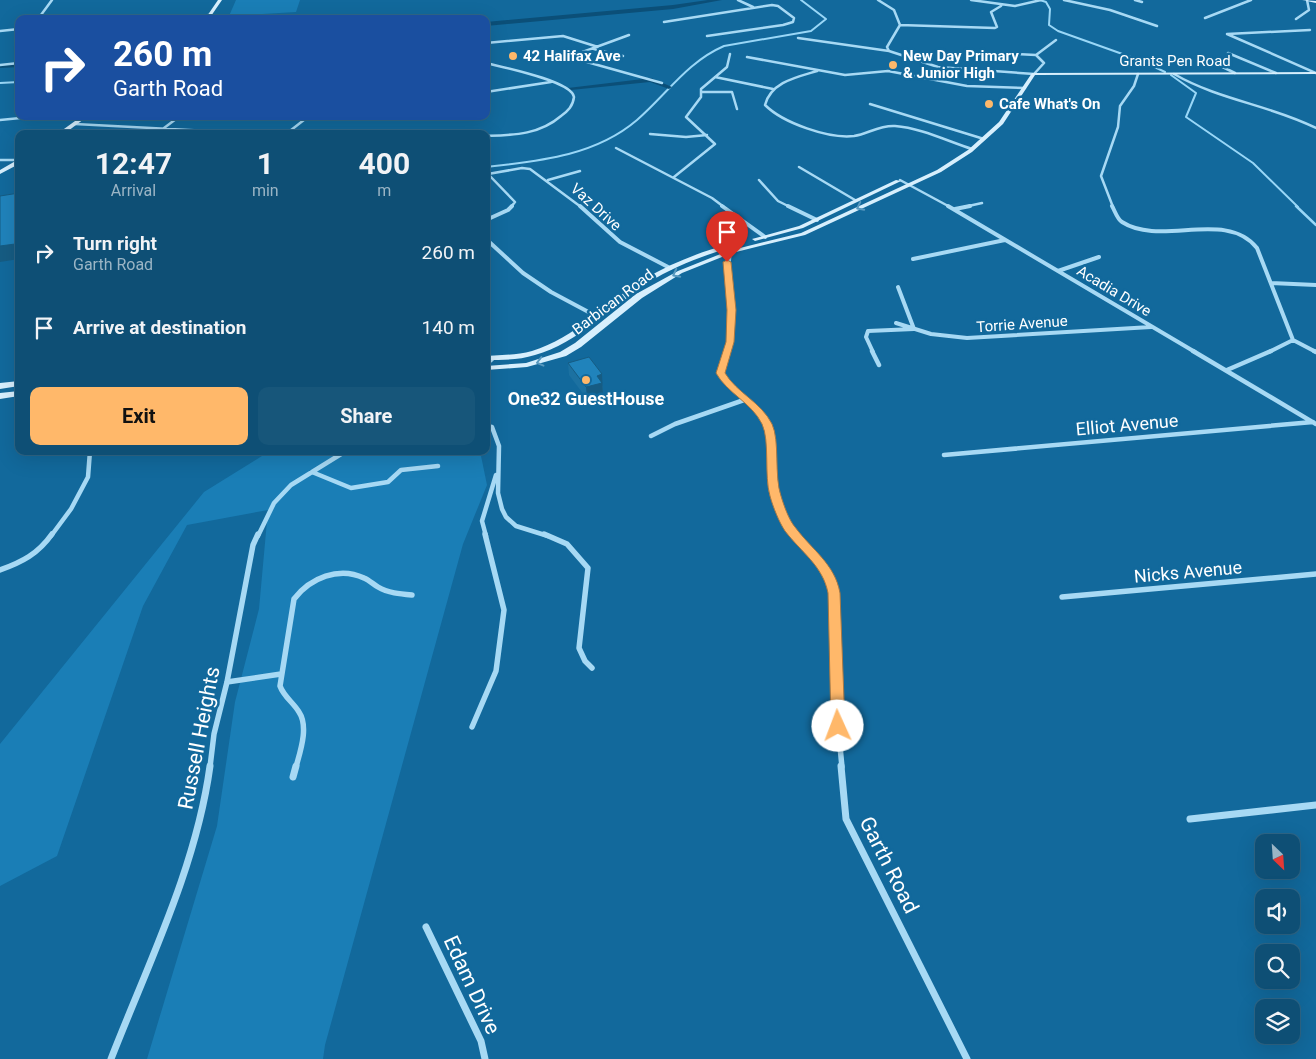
<!DOCTYPE html>
<style>
body{margin:0;font-family:Roboto,sans-serif;background:#17567a;color:#f1f3f6;height:100vh;display:flex;flex-direction:column;font-size:19px;white-space:nowrap}
*{box-sizing:border-box;margin:0}
p{font-size:16px;color:#9bb5c5}
.icon{flex:none;width:28px;height:28px;fill:none;stroke:currentColor;stroke-width:2;stroke-linecap:round;stroke-linejoin:round}
.map{position:relative;flex:1;overflow:hidden}
.details{position:absolute;left:15px;top:130px;width:475px;height:325px;display:flex;flex-direction:column;background:#0e4f75;border-radius:10px;box-shadow:0 5px 20px #0002,0 0 0 1px #2e6687}
.details>*{flex:none}
.banner{position:absolute;left:15px;top:15px;width:475px;height:105px;border-radius:10px;box-shadow:0 5px 20px #0002,0 0 0 1px #2e6687;background:#1a4fa0;color:#fff;overflow:hidden}
.needle{width:32px;rotate:155deg}
.controls{position:absolute;left:1255px;top:834px;display:grid;gap:10px}
.controls a{display:grid;place-items:center;width:45px;height:45px;border-radius:10px;background:#0e4f75;box-shadow:0 5px 20px #0002,0 0 0 1px #2e6687;font-size:25px}
.pin{position:absolute;display:grid;place-items:center;width:42px;height:42px;color:#fff;margin:-51px -21px;border-radius:50% 50% 50% 0;rotate:-45deg;box-shadow:0 0 5px #0007}
.pin .icon{rotate:45deg}
.me{position:absolute;width:55px;margin:-28px;rotate:358deg;stroke-linejoin:round;filter:drop-shadow(0 0 4px #0008)}
.turn{display:flex;align-items:center;gap:18px;height:105px;padding:0 15px;font-size:22px}
.turn .icon{width:65px;height:65px;stroke-width:2.5}
.turn b{display:block;font-size:35px;line-height:42px}
.eta{display:flex;justify-content:space-evenly;align-items:center;height:85px;text-align:center}
.eta b{font-size:30px;font-weight:700;line-height:35px}
.primary-button{display:flex;gap:10px;margin-top:auto;padding:10px 15px}
.primary-button a{flex:1;height:58px;border-radius:10px;background:#ffb86a;color:#111;font-size:20px;font-weight:700;line-height:58px;text-align:center}
.primary-button a+a{background:#17567a;color:#f1f3f6}
ul{padding:0;list-style:none}
li{display:flex;align-items:center;gap:15px;height:75px;padding:0 15px}
li div{flex:1}
li b{display:block;font-size:19px}
li em{font-style:normal}
.map>svg:first-child{display:block}
.green{fill:#1a7eb6}
.lines{fill:none;stroke-linecap:round;stroke-linejoin:round}
.stream-far1{stroke:#99d7f7;stroke-width:2}
.stream{stroke:#99d7f7;stroke-width:2.5}
.canal{fill:#0b4f78;fill-rule:evenodd}
.street-far4{stroke:#a7d9f4;stroke-width:2.5}
.street-far3{stroke:#a7d9f4;stroke-width:4}
.street-far2{stroke:#a7d9f4;stroke-width:4.5}
.street-far1{stroke:#a7d9f4;stroke-width:5.5}
.street{stroke:#a7d9f4;stroke-width:7}
.secondary{fill:#d7effd;fill-rule:evenodd}
.wall{fill:#1c71a1}
.shaded-wall{fill:#165c83}
.building{fill:#2083bb;stroke:#165c83}
.oneway{stroke:#5798be}
.route{fill:#ffb86a;stroke:#a67845}
.poi-dot{fill:#ffb86a;stroke:#12699c;stroke-width:2}
.labels{text-anchor:middle;stroke-width:5;stroke-linejoin:round;paint-order:stroke}
.far-poi-label{font-size:15px;font-weight:bold;fill:#fff;stroke:#12699c;text-anchor:start}
.far-street-label{font-size:15px;fill:#fff;stroke:#12699c}
.poi-label{font-size:18px;font-weight:bold;fill:#fff;stroke:#12699c}
.street-label{font-size:18px;fill:#fff;stroke:#12699c}
.near-street-label{font-size:21px;fill:#fff;stroke:#12699c}
</style>
<div class="map">
<svg width="1316" height="1059" viewBox="0 0 1316 1059">
<rect width="100%" height="100%" fill="#12699c"/>
<path class="green" d="M 236,0 L 300,0 L 296,12 L 229,16 Z
M 270,451 L 480,451 L 487,485 L 463,544 L 325,1045 L 323,1059 L 147,1059 L 217,826 L 235,702 L 259,609 L 268,510 L 187,525 L 143,606 L 57,856 L 0,886 L 0,744 L 204,492 Z"/>
<g class="lines">
<path class="stream-far1" d="M 1040,0 L 1046,2 L 1050,9 L 1049,25 L 1058,31 L 1142,61 L 1165,72
M 1171,75 L 1196,93 L 1186,117 L 1253,163 L 1298,207
M 0,83 L 19,82
M 486,167 C 539,161 595,156 637,120 C 667,94 687,62 724,46 L 811,31 L 826,19 L 801,0"/>
<path class="stream" d="M 1296,206 L 1316,225"/>
<path class="canal" d="M 708,0 L 722,0 L 673,9 L 486,26 L 486,22 L 673,5 Z
M 19,63 L 19,67 L 0,68 L 0,64 Z
M 651,78 L 672,87 L 669,89 L 650,82 L 571,90 L 568,88 Z"/>
<path class="street-far4" d="M 738,0 L 753,7
M 878,0 L 894,10 L 900,25
M 971,0 L 1015,6 L 1041,0
M 1064,0 L 1110,10 L 1157,26
M 1135,0 L 1142,2
M 1205,18 L 1251,0
M 38,19 L 52,0
M 162,19 L 210,15
M 1296,19 L 1309,10 L 1307,0
M 664,22 L 772,5 L 778,6 L 794,18 L 793,22 L 783,25 L 707,36
M 900,25 L 995,28 L 997,27 L 991,12 L 1001,6
M 1310,30 L 1227,34 L 1316,73
M 0,31 L 19,29
M 629,35 L 569,57 L 662,83
M 798,38 L 889,51 L 938,67 L 1034,74 L 1044,63 L 1036,55 L 968,52
M 486,43 L 563,36 L 598,47
M 594,49 L 623,56
M 889,51 L 887,47 L 900,25
M 1228,53 L 1276,73
M 1036,55 L 1056,40
M 747,57 L 845,75 L 888,71 L 967,86 L 1025,88
M 1206,59 L 1235,73
M 486,63 C 502,67 572,81 574,97 C 573,106 568,111 561,116 C 539,135 513,135 486,136
M 0,65 L 19,63
M 817,71 C 797,77 771,82 765,105 C 783,123 829,139 854,136 C 868,134 879,125 895,126 C 921,128 947,141 972,149
M 1174,74 C 1219,100 1270,105 1316,128
M 715,77 L 773,89
M 486,92 L 551,82
M 702,92 L 732,92 L 737,109
M 870,104 L 984,139
M 0,120 L 41,116
M 75,124 L 266,134
M 164,128 L 180,116
M 286,134 L 309,116
M 650,134 L 686,137 L 707,135
M 616,148 L 712,198 L 724,207
M 0,160 L 19,160
M 799,167 L 855,200
M 674,177 L 715,144 L 686,117 L 701,97 L 701,89 L 727,67 L 730,54
M 548,180 L 580,171
M 759,180 L 778,201 L 790,207
M 900,180 L 950,207
M 511,207 L 515,202 L 488,174 L 522,168 L 530,169 L 581,207
M 964,207 L 982,203
M 1113,207 L 1101,176 L 1118,127 L 1120,106 L 1134,86 L 1138,74"/>
<path class="street-far3" d="M 580,206 L 620,242 L 670,268
M 722,206 L 765,237
M 788,206 L 817,220
M 948,206 L 1195,352
M 1112,206 C 1115,211 1117,219 1122,222 C 1161,247 1226,209 1257,248 L 1293,340
M 955,209 L 970,206
M 486,220 L 508,210 L 512,206
M 486,239 L 523,273 L 551,292 L 596,316
M 913,259 L 1005,240
M 1058,271 L 1099,257
M 1271,283 L 1316,285
M 896,323 L 931,334 L 967,338 L 1151,327
M 1293,340 L 1316,352
M 727,352 C 738,320 724,285 730,252
M 873,352 L 866,337 L 868,331 L 914,329 L 898,287
M 1269,352 L 1293,340"/>
<path class="street-far2" d="M 727,351 L 720,373 L 731,386 L 757,410 L 767,424 L 775,496 L 794,536
M 872,351 L 879,365
M 1193,351 L 1316,424
M 1314,351 L 1316,352
M 486,364 L 492,359
M 1227,370 L 1271,351
M 486,426 L 492,427 L 499,446 L 498,493 L 502,509 L 506,517 L 516,526 L 548,536
M 651,436 L 675,424 L 744,400
M 944,455 L 1313,422
M 312,472 L 351,488 L 388,482 L 401,470 L 438,466
M 51,536 L 71,509 L 88,477 L 90,451
M 258,536 L 274,503 L 291,485 L 346,451
M 486,536 L 482,521 L 496,475"/>
<path class="street-far1" d="M 544,534 L 567,544 L 588,568 L 579,648 L 585,661 L 592,668
M 794,534 C 809,554 827,568 834,593 L 838,726 L 842,767
M 0,570 C 22,562 38,554 52,534
M 1062,597 L 1316,574
M 227,682 L 281,674
M 472,727 L 496,671 L 504,610 L 485,534
M 210,767 L 214,734 L 227,682 L 253,545 L 258,534
M 296,767 C 300,752 309,727 299,712 C 293,702 284,697 280,686 L 294,599 C 310,578 339,566 364,578 C 369,580 373,584 378,587 C 388,593 400,594 412,595"/>
<path class="street" d="M 841,766 L 846,819 L 967,1059
M 293,777 L 296,766
M 1190,819 L 1316,805
M 426,927 L 481,1041 L 485,1059
M 111,1059 C 148,964 196,868 210,766"/>
<path class="secondary" d="M 218,0 L 222,0 L 209,19 L 205,19 Z
M 1302,0 L 1316,1 L 1316,3 Z
M 1316,72 L 1316,74 L 1035,75 L 1003,124 L 972,152 L 941,172 L 805,235 L 732,253 L 682,273 L 642,298 L 581,347 L 566,356 L 527,367 L 486,370 L 486,366 L 526,363 L 560,352 L 575,343 L 636,294 L 678,271 L 728,251 L 801,233 L 937,170 L 968,150 L 999,122 L 1032,73 Z
M 82,116 L 88,116 L 64,134 L 57,134 Z
M 19,159 L 19,164 L 0,174 L 0,170 Z
M 896,180 L 901,181 L 803,228 L 755,241 L 752,239 L 799,226 Z
M 733,243 L 735,244 L 735,246 C 705,255 674,266 648,283 C 611,307 578,343 535,355 C 519,360 503,360 486,360 L 486,356 C 502,355 517,355 532,351 C 575,338 607,302 644,279 C 672,263 702,251 733,243 Z
M 19,381 L 19,386 L 0,389 L 0,383 Z
M 19,391 L 19,396 L 0,399 L 0,393 Z"/>
</g>
<path class="wall" d="M 568,363 L 603,386 L 603,395 L 587,399 L 569,375 Z"/>
<path class="shaded-wall" d="M 19,218 L 19,259 L 0,262 L 0,246 Z
M 602,374 L 603,395 L 587,399 L 586,387 L 597,376 Z"/>
<path class="building" d="M 19,193 L 19,218 L 15,244 L 0,246 L 0,196 Z
M 589,357 L 602,374 L 597,376 L 602,383 L 586,387 L 568,363 Z"/>
<defs><path id="oneway-chevron" d="M-2-3.5L2.5 0L-2 3.5" fill="none" stroke-width="1.6" stroke-linecap="round" stroke-linejoin="round" transform="scale(1.25)"/></defs>
<g class="oneway">
<use href="#oneway-chevron" transform="translate(860 207) rotate(153)"/>
<use href="#oneway-chevron" transform="translate(676 274) rotate(153)"/>
<use href="#oneway-chevron" transform="translate(540 362) rotate(166)"/>
</g>
<path class="route" d="M 727,260 L 731,262 L 736,310 L 734,342 L 725,373 C 737,393 761,402 772,424 C 780,441 774,476 781,496 C 784,506 789,520 795,527 C 812,550 835,564 840,593 L 845,726 L 843,731 L 833,731 L 831,726 L 828,593 C 823,566 801,552 785,531 C 779,522 773,507 770,496 C 764,476 770,441 762,424 C 752,403 727,393 716,373 L 726,342 L 727,310 L 723,262 Z"/>
<g class="poi-dot">
<circle cx="513" cy="56" r="5"/>
<circle cx="893" cy="65" r="5"/>
<circle cx="989" cy="104" r="5"/>
<circle cx="586" cy="380" r="5"/>
</g>
<g class="labels">
<g class="far-poi-label">
<text x="523" y="61">42 Halifax Ave</text>
<text x="903" y="61">New Day Primary<tspan x="903" dy="17">&amp; Junior High</tspan></text>
<text x="999" y="109">Cafe What's On</text>
</g>
<g class="far-street-label">
<text x="1175" y="66">Grants Pen Road</text>
<text transform="translate(596 207) rotate(42)" y="5">Vaz Drive</text>
<text transform="translate(1114 291) rotate(31)" y="5">Acadia Drive</text>
<text transform="translate(613 302) rotate(-37)" y="5">Barbican Road</text>
<text transform="translate(1022 324) rotate(-4)" y="5">Torrie Avenue</text>
</g>
<g class="poi-label">
<text x="586" y="405">One32 GuestHouse</text>
</g>
<g class="street-label">
<text transform="translate(1127 425) rotate(-5)" y="6">Elliot Avenue</text>
<text transform="translate(1188 572) rotate(-5)" y="6">Nicks Avenue</text>
</g>
<g class="near-street-label">
<text transform="translate(199 738) rotate(-79)" y="7">Russell Heights</text>
<text transform="translate(889 865) rotate(63)" y="7">Garth Road</text>
<text transform="translate(472 985) rotate(65)" y="7">Edam Drive</text>
</g>
</g>
</svg>
<div class="controls">
<a><svg class="needle" viewBox="-14 -14 28 28"><path d="M0-13l5 13h-10z" fill="#e53935"/><path d="M0 13l5-13h-10z" fill="#9bb5c5"/></svg></a>
<a><svg class="icon" aria-label="sound" viewBox="0 0 24 24"><path d="M4 9h4l5-4v14l-5-4H4zM17 9q2 3 0 6"/></svg></a>
<a><svg class="icon" aria-label="search" viewBox="0 0 24 24"><circle cx="10" cy="10" r="6"/><path d="M15 15l6 6"/></svg></a>
<a><svg class="icon" aria-label="layers" viewBox="0 0 24 24"><path d="M12 4l9 5-9 5-9-5zM3 14l9 5 9-5"/></svg></a>
</div>
<div class="pin" style="left:727px;top:262px;background:#d93025"><svg class="icon" aria-label="arrive" viewBox="0 0 24 24"><path d="M6 21V4h12l-3 4 3 4H6"/></svg></div>
<svg class="me" style="left:838px;top:726px" viewBox="-20 -20 40 40"><circle r="19" fill="#fff"/><path d="M0-13L10 11 0 6-10 11z" fill="#ffb86a"/></svg>
<div class="banner">
<div class="turn"><svg class="icon" aria-label="right" viewBox="0 0 24 24"><path d="M7 20v-9h11M14 6l5 5-5 5"/></svg><div><b>260 m</b>Garth Road</div></div>
</div>
<section class="details">
<div class="eta">
<div><b>12:47</b><p>Arrival</p></div>
<div><b>1</b><p>min</p></div>
<div><b>400</b><p>m</p></div>
</div>
<ul>
<li><svg class="icon" aria-label="right" viewBox="0 0 24 24"><path d="M7 20v-9h11M14 6l5 5-5 5"/></svg><div><b>Turn right</b><p>Garth Road</p></div><em>260 m</em></li>
<li><svg class="icon" aria-label="arrive" viewBox="0 0 24 24"><path d="M6 21V4h12l-3 4 3 4H6"/></svg><div><b>Arrive at destination</b></div><em>140 m</em></li>
</ul>
<div class="primary-button"><a>Exit</a><a>Share</a></div>
</section>
</div>
